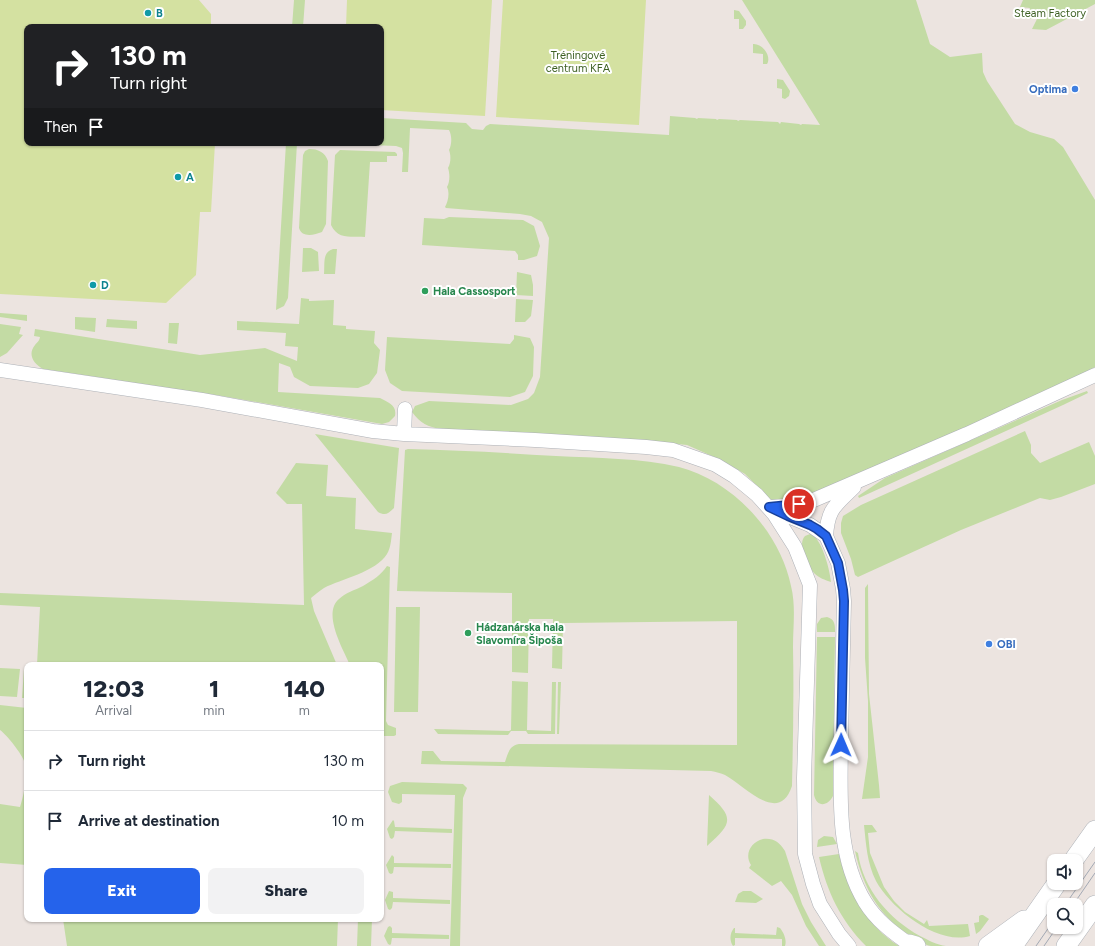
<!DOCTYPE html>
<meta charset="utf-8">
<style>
body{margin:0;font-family:Figtree,sans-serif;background:#f2f2f3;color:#1f2937;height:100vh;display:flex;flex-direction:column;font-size:15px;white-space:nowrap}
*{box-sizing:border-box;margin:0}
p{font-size:13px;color:#747a83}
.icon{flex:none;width:22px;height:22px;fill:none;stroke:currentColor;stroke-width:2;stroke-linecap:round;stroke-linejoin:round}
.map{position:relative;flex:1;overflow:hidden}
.details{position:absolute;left:24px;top:662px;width:360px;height:260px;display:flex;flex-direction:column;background:#fff;border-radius:8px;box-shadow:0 1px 3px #0004}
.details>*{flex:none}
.hud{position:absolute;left:24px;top:24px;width:360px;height:122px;border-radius:8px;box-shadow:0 1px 3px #0004;background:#202124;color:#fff;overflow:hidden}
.fabs{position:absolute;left:1047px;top:854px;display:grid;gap:8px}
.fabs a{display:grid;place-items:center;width:36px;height:36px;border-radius:8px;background:#fff;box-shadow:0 1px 3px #0004;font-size:20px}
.pin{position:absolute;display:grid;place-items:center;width:34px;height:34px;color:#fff;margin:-17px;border:2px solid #fff;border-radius:50%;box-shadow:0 1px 4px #0007}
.me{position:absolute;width:44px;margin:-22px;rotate:1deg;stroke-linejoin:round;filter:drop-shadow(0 0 3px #0008)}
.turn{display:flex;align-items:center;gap:14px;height:84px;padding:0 20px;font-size:18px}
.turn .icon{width:52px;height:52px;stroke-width:2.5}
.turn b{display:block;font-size:28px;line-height:34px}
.then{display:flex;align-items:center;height:38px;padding:0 20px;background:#0003;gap:8px;font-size:15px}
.eta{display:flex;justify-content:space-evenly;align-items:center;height:68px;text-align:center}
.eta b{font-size:24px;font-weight:800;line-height:28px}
.primary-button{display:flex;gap:8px;margin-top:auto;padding:8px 20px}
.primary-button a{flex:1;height:46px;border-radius:8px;background:#2563eb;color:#fff;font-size:16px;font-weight:800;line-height:46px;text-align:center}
.primary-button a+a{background:#f2f2f3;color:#1f2937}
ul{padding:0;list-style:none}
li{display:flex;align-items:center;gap:12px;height:60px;padding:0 20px;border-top:1px solid #e0e1e3}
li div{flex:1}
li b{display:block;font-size:15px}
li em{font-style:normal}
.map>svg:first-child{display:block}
.green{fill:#c3dba4}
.pitch{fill:#d4e1a1}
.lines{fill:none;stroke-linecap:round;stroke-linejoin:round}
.street-casing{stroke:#adb1b7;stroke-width:15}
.secondary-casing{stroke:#adb1b7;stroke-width:20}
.street{stroke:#fff;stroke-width:14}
.secondary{stroke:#fff;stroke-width:19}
.tram{stroke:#a3a9b4;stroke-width:1}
.route-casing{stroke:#184099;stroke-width:10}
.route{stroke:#2563eb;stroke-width:7}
.culture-dot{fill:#0f9aa8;stroke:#fff;stroke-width:1.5}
.shop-dot{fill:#3f7fe0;stroke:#fff;stroke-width:1.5}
.leisure-dot{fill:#2e9e5b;stroke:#fff;stroke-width:1.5}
.labels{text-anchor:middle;stroke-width:4;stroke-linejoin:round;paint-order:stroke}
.culture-label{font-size:11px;font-weight:bold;fill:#0d838f;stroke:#fff;text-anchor:start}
.park-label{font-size:11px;fill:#3e6124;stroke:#fff}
.shop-label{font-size:11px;font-weight:bold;fill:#366cbe;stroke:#fff;text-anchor:end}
.leisure-label{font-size:11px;font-weight:bold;fill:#27864d;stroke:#fff;text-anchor:start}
</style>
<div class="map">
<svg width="1095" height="946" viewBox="0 0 1095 946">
<rect width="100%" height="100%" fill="#ece4e0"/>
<path class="green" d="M 294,0 L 305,0 L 303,27 L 292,27 Z
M 742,0 L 916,0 L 930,44 L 950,57 L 982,53 L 983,72 L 987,81 L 1015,124 L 1030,132 L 1054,139 L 1063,147 L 1095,200 L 1095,367 L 1075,378 L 953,433 L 797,500 L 774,502 L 768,497 L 745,474 L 721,460 L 687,445 L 629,439 L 441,429 C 428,427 420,423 412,412 L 415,406 L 429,401 L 511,405 L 528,399 L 534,393 L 540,377 L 549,238 L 542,222 L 531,216 L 520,214 L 446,208 L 445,207 C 448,202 450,193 447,187 C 450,182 450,174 448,168 C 451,163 451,155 449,150 C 452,144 452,136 449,130 L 410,128 L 408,172 L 402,172 L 403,153 L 402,148 L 396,146 L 319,143 L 381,143 L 381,118 L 466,123 L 472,129 L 483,130 L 486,126 L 490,124 L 669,135 L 670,116 L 695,118 L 697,119 L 698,118 L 716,119 L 717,120 L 719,119 L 737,120 L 738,121 L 740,120 L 778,122 L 780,124 L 781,122 L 799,124 L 801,125 L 802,124 L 820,125 Z
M 1023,0 L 1095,0 L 1095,4 L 1046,30 L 1032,29 L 1037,19 L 1026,19 L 1030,8 L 1020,7 Z
M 734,10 L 739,11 L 746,21 L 746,25 L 743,29 L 739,29 L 739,19 L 734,19 Z
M 753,44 C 762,43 772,56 767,64 L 763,64 L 763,54 L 753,53 Z
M 777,79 L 783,80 L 790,91 L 789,96 L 785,99 L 782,98 L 782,89 L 777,88 Z
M 286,143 L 297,143 L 288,298 L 284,306 L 276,310 Z
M 309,149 C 318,149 325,152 328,161 L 326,224 L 322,232 C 314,235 302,238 299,228 L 303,155 L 305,151 Z
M 340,150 L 395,152 L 397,154 L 397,156 L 387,156 L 387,162 L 370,162 L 365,237 C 351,236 338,240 331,225 L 335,155 Z
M 449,217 L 523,220 L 534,226 L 540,246 L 537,256 L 524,260 L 518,260 L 518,255 L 515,251 L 422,245 L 424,218 L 444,219 Z
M 303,248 L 311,248 L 318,252 L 319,271 L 302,272 Z
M 333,249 L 337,249 L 335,274 L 324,274 C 325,264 322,252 333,249 Z
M 517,272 L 531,275 L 533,285 L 533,296 L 516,295 Z
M 301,298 L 309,299 L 309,301 L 334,300 L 333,325 L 346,326 L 346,329 L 375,331 L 374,343 L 380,350 L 377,373 L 369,384 L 358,388 L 310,386 L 294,377 L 290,367 L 279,363 L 278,392 L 380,398 C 389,403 397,405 395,416 L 389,422 L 382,424 L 222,396 L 43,369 C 34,364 27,355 35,345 C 37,342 39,342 40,337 L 34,336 L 35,329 L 200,355 L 265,348 L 297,361 L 298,347 L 285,346 L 286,333 L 237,330 L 237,321 L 299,324 Z
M 516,299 L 533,300 L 531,316 L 525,322 L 515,322 Z
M 0,313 L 27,315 L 27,321 L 0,317 Z
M 75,317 L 96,318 L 95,332 L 75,329 Z
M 107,319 L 137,321 L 137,329 L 106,327 Z
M 169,323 L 179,323 L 177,344 L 168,343 Z
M 0,324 L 21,327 L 19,334 L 23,335 L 7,353 L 0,357 Z
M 514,335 L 530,338 L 534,347 L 533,376 L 525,392 L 510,397 L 402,391 L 390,383 L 385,370 L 387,337 L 510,344 L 514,339 Z
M 1087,391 L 1088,393 L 1063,405 L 859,498 L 858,496 L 885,478 L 1062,400 Z
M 1025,431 L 1031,445 L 1031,453 L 1040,463 L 1089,442 L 1095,456 L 1095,484 L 1061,497 L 1050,500 L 1040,498 L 961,530 L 858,577 L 855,575 L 851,559 L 841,533 L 841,523 L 843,516 L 861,505 Z
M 315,434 L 399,448 L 394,508 C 388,514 385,516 378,512 Z
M 408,449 C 457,450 507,453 556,456 C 596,458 641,458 679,467 C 733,481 780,532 791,586 C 796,606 793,626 793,647 C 794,693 793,740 792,786 C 779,826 744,785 725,775 C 721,773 716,772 711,771 L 421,764 L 422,751 L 433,751 L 441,761 L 505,762 C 508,753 509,746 519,744 L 737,745 L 737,621 L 563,623 L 562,669 L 552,668 L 553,619 L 529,619 L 528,673 L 512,672 L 512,593 L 397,591 L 405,450 Z
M 296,463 L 328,465 L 326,496 L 356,498 L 355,529 L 392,533 C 391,540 391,547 387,554 C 376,572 341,579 324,588 C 319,591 315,595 311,598 L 314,611 L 337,665 L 37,665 L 40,607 L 0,605 L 0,593 L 304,605 L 302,504 L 287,504 L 276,493 Z
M 810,534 C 822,537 830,571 831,582 C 825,580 819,578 814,573 C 807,565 797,544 805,536 Z
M 387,566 L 390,567 L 386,721 L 388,725 L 396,728 L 396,735 L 394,736 L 381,736 L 381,665 L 350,665 C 343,649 322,613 339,599 C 345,593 355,590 363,586 C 373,580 381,575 387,566 Z
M 868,584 L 869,694 L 879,785 L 880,798 L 862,799 L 868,757 L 868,701 L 865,658 L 865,588 Z
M 396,607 L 420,607 L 418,712 L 394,712 Z
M 827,617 C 835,619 835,625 835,632 L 817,632 L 817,624 L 821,618 Z
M 817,637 L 835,637 L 833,796 C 828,806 817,808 814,795 Z
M 0,668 L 20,669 L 17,697 L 0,696 Z
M 24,669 L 27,669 L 27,698 L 22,698 Z
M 512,681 L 528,682 L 527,730 L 551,731 L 552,682 L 556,682 L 555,734 L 528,734 L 526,731 L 511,731 L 508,735 L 438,734 L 434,729 L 509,731 L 511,730 Z
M 558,682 L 561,682 L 559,734 L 557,734 Z
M 0,705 L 27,708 L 27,865 L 0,863 L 0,804 L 20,807 C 24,794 28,776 25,763 C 22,754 7,735 0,730 Z
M 402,782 L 463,784 L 467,788 L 463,798 L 460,946 L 450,946 L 455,795 L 402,794 L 402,802 L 399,804 L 392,802 L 388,792 L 390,786 Z
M 709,795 C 735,818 732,824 707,846 Z
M 393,820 L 394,821 L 395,827 L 452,829 L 452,833 L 395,831 L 394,837 L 392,839 L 390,838 L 387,829 Z
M 864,825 L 872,825 L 877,832 L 868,833 L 870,853 L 884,887 L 894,901 L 905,912 L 924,924 L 927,920 L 929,926 L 968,924 L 970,936 C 937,946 890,907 876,881 C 867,863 866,844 864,825 Z
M 824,836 L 833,837 L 837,844 L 817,847 L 818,840 Z
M 763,839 C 774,838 779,842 785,851 L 802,904 L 811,922 L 826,946 L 819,946 L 806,926 L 792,895 L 781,881 L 772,886 L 749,868 L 751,865 C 744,854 751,842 763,839 Z
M 855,851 L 858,853 C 863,889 889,919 920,936 C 928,940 937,945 946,946 C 941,946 935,946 931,946 C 924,945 917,940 911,936 C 879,917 863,887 855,851 Z
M 839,854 C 848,891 866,925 899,946 L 866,946 C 841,921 827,892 819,857 Z
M 392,855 L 394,857 L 394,863 L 451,864 L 451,868 L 394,867 L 393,873 L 391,874 L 389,873 L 386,865 Z
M 389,891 L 393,892 L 393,898 L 450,900 L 450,904 L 393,902 L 392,908 L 390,910 L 388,909 L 385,900 Z
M 743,891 L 751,891 L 763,899 L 756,903 L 735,902 L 738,894 Z
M 981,915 L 983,915 L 989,919 L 980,931 L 976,934 L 974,923 L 979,922 L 979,916 Z
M 63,919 L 338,919 L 337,946 L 67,946 Z
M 358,919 L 372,919 L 371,946 L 357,946 Z
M 390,926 L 392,928 L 392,933 L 449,935 L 449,939 L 392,938 L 391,944 L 390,945 L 388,944 L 384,936 L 388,927 Z
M 777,927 L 780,928 C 784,933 787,940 785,946 L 782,946 L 782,939 L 735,938 L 735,945 L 733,946 C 729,940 730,933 734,928 L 735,928 L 735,933 L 776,935 Z"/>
<path class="pitch" d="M 0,0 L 199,0 L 211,14 L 211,27 L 27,27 L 27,143 L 215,143 L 211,212 L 200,212 L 196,275 L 166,303 L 0,294 Z
M 347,0 L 492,0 L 485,116 L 381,110 L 381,27 L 346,27 Z
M 503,0 L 646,0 L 639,125 L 496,117 Z"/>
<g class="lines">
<defs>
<path id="street" d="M 0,370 L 202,400 L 373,431 L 404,434 L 535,440 L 646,447 L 673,450 L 716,465 L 734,476 L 757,495 L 774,514 L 795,547 L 810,585 L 804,778 L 805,854 L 813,884 L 820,904 L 839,934 L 849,946
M 404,434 L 405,409
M 771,507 L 785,506 L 809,502 L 967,434 L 1095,375
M 771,508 L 788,516 L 810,525 L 826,536 L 838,563 L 843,589 L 844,601 C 843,646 842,691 841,736 C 841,791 835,853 865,902 C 876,920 892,932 909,944
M 826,536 C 828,508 835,506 854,487"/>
<path id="secondary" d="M 1073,861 L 1095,830
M 909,944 L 916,946
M 988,946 L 1024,920
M 1013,946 L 1057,883
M 1066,946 L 1095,905"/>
</defs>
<use href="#street" class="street-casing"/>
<use href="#secondary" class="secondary-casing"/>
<use href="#street" class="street"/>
<use href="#secondary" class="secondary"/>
<path class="tram" d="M 1065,905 L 1095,862
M 1073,905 L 1095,873
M 1036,946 L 1054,920
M 1044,946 L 1057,927"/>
</g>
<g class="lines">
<defs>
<path id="route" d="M 799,504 L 769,507 L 788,516 L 810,525 L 817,529 L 826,536 L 838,563 L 843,590 L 844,601 L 841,745"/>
</defs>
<use href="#route" class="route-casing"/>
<use href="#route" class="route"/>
</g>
<g class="culture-dot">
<circle cx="148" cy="13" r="4"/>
<circle cx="178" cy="177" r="4"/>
<circle cx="93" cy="285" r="4"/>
</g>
<g class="shop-dot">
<circle cx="1075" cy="89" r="4"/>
<circle cx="989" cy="644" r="4"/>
</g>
<g class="leisure-dot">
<circle cx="425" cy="291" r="4"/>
<circle cx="468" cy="633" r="4"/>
</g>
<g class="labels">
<g class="culture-label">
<text x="156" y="17">B</text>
<text x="186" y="181">A</text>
<text x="101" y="289">D</text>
</g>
<g class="park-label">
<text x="1050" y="17">Steam Factory</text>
<text x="578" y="59">Tréningové<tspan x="578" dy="13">centrum KFA</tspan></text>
</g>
<g class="shop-label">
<text x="1067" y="93">Optima</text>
<text x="997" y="648" text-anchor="start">OBI</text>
</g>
<g class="leisure-label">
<text x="433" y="295">Hala Cassosport</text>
<text x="476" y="631">Hádzanárska hala<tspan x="476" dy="13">Slavomíra Šipoša</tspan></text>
</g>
</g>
</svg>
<div class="fabs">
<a><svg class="icon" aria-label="sound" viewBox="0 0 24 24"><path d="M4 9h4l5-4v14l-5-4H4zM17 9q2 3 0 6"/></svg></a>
<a><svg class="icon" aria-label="search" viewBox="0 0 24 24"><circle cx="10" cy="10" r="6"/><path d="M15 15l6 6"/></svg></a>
</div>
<div class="pin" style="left:799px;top:504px;background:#d93025"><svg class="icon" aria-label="arrive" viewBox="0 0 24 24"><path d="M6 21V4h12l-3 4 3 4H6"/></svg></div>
<svg class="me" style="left:841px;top:745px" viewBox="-20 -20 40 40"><path d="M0-17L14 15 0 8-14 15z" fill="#2563eb" stroke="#fff" stroke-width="4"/></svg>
<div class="hud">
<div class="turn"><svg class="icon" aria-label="right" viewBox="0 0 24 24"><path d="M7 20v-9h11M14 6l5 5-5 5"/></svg><div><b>130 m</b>Turn right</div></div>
<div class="then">Then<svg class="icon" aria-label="arrive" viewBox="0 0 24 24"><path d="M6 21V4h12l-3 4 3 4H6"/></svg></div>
</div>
<section class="details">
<div class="eta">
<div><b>12:03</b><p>Arrival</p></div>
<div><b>1</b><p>min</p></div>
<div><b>140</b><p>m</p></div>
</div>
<ul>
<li><svg class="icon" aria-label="right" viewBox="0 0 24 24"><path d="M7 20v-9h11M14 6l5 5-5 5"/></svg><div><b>Turn right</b></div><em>130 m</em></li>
<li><svg class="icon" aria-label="arrive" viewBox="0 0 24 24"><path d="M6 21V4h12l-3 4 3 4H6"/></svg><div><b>Arrive at destination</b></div><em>10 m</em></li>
</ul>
<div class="primary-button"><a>Exit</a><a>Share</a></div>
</section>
</div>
